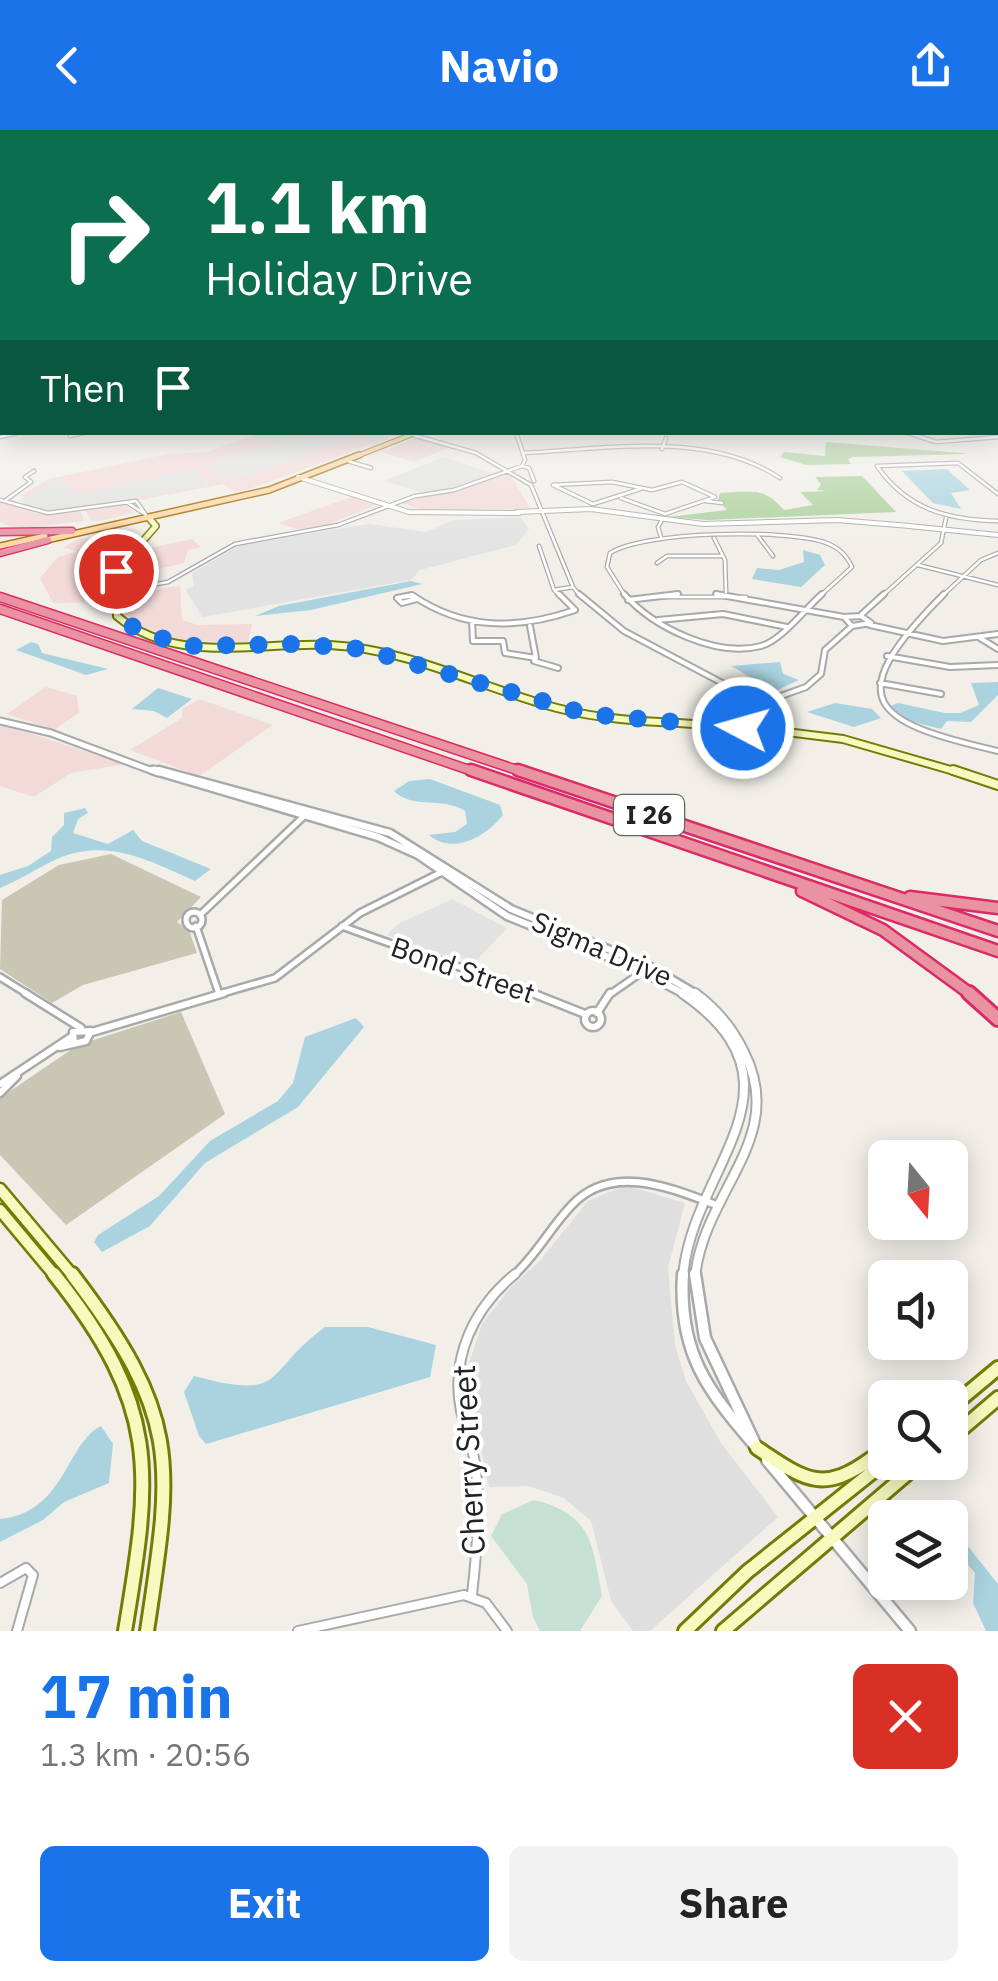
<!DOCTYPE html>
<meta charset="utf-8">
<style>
body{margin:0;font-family:"IBM Plex Sans",sans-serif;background:#f2f2f2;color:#222;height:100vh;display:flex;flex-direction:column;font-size:38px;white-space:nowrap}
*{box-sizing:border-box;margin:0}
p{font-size:32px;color:#767676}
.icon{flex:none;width:55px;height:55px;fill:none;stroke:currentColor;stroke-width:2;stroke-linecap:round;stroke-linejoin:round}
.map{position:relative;height:1501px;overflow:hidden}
.details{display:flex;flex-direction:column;background:#fff;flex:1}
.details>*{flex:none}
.guide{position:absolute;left:0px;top:0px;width:1000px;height:305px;box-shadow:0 5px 25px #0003;background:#0b6e4f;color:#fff;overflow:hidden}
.needle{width:65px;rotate:162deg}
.fabs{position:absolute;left:868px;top:1010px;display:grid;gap:20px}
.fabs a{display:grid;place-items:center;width:100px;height:100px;border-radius:15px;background:#fff;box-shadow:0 5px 25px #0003;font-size:50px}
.pin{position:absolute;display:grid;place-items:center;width:85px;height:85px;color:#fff;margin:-42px;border:5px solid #fff;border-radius:50%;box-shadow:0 2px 10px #0007}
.me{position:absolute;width:110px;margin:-55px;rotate:276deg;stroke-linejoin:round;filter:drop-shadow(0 0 8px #0008)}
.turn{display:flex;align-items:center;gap:35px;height:210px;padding:0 40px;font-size:45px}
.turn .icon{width:130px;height:130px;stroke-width:2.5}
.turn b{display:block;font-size:70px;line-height:85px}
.then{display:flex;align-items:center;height:95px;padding:0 40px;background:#0003;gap:20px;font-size:38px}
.round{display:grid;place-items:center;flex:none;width:105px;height:105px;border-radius:15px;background:#f2f2f2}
.summary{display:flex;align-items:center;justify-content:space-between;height:170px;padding:0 40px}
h1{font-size:60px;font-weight:700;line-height:75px;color:#1a73e8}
.cta{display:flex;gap:20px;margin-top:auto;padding:20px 40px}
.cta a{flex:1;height:115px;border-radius:15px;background:#1a73e8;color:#fff;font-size:40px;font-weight:700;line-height:115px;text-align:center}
.cta a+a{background:#f2f2f2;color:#222}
header{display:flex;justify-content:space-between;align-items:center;height:130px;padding:0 40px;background:#1a73e8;color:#fff;font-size:45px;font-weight:700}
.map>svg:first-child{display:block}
.residential{fill:#e0dfdf}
.commercial{fill:#f2dad9}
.construction{fill:#c7c7b4}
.forest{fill:#add19e}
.wetland{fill:#c6e0d4}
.parking{fill:#e2e2e2}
.water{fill:#aad3df}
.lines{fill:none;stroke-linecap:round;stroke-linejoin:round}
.minor-far4-casing{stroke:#a9a9a9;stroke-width:5}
.minor-far3-casing{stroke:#a9a9a9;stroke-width:8}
.minor-far2-casing{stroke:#a9a9a9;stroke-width:10}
.minor-far1-casing{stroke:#a9a9a9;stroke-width:11}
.minor-casing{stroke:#a9a9a9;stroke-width:12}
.tertiary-far4-casing{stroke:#a9a9a9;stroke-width:6}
.tertiary-far3-casing{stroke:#a9a9a9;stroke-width:9}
.tertiary-far2-casing{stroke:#a9a9a9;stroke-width:11}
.tertiary-far1-casing{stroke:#a9a9a9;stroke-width:12}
.tertiary-casing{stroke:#a9a9a9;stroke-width:15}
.secondary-far4-casing{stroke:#707d05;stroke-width:8}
.secondary-far3-casing{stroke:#707d05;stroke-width:10}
.secondary-far2-casing{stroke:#707d05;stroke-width:12}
.secondary-far1-casing{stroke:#707d05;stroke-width:15}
.secondary-casing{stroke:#707d05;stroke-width:18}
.primary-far1-casing{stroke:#a06b00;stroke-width:6}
.primary-casing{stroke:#a06b00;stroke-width:8}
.motorway-far3-casing{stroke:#dc2a67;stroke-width:9}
.motorway-far2-casing{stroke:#dc2a67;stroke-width:11}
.motorway-far1-casing{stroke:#dc2a67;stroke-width:15}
.motorway-casing{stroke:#dc2a67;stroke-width:18}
.minor-far4{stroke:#fff;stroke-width:2.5}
.minor-far3{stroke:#fff;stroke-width:4}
.minor-far2{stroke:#fff;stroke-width:5}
.minor-far1{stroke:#fff;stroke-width:6}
.minor{stroke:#fff;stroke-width:8}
.tertiary-far4{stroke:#fff;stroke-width:4}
.tertiary-far3{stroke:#fff;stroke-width:5}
.tertiary-far2{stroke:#fff;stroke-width:6}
.tertiary-far1{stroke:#fff;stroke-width:8}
.tertiary{stroke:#fff;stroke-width:10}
.secondary-far4{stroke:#f7fabf;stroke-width:5}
.secondary-far3{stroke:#f7fabf;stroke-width:6}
.secondary-far2{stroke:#f7fabf;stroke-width:8}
.secondary-far1{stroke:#f7fabf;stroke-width:10}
.secondary{stroke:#f7fabf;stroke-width:12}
.primary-far1{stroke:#fcd6a4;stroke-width:4}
.primary{stroke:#fcd6a4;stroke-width:5}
.motorway-far3{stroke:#e892a2;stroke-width:6}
.motorway-far2{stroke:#e892a2;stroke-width:8}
.motorway-far1{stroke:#e892a2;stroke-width:10}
.motorway{stroke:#e892a2;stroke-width:12}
.route{stroke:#1a73e8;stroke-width:18;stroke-dasharray:0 32.4}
.labels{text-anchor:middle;stroke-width:8;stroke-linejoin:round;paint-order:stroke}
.shield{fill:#fff;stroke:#646464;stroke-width:2.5}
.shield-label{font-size:25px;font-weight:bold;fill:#222}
.street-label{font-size:28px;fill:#222;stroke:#fff}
.near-street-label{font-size:32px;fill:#222;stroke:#fff}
</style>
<header><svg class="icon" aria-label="back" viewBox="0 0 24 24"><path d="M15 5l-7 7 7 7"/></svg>Navio<svg class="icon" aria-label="share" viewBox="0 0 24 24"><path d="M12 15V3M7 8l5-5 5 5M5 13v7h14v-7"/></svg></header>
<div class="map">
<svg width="998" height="1501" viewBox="0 0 998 1501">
<rect width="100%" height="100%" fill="#f2efe9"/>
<path class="residential" d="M 625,1055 L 685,1073 L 668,1138 L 675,1215 L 686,1251 L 721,1313 L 778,1387 L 650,1501 L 633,1501 L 611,1471 L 591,1391 L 564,1368 L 529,1356 L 489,1357 L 465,1245 L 482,1194 L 511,1157 L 538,1133 L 588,1071 Z"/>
<path class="commercial" d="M 262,303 L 388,303 L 386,309 L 256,357 L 234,362 L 224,354 L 124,373 L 134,383 L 98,391 L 92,391 L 84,379 L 39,381 L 21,365 L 49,349 L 168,324 L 207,322 Z
M 417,307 L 450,317 L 414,332 L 382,322 Z
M 510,345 L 530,378 L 427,381 L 401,373 Z
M 351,367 L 375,375 L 325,396 L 297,399 L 278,393 Z
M 0,372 L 38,384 L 81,382 L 84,391 L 16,399 L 0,392 Z
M 79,408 L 132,415 L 111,432 L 105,472 L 53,473 L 40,448 L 58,427 L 77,421 L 63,418 Z
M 192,409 L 201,417 L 188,420 L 184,433 L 132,445 L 126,436 L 148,429 L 144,419 Z
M 180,456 L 182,490 L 198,495 L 252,494 L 248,512 L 180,511 L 140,496 L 125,484 L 124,463 Z
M 46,557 L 77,566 L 79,583 L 54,600 L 7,584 Z
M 199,569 L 273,595 L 199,646 L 130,620 L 182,588 L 182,579 Z
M 0,595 L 4,595 L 125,634 L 71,643 L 34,667 L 0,656 Z"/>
<path class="construction" d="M 111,724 L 201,767 L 177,792 L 189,800 L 197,823 L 83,855 L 52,873 L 0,839 L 2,770 L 59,735 Z
M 181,882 L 225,984 L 66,1095 L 0,1025 L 0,968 L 78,915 Z"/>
<path class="forest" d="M 826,312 L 962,323 L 967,324 L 854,327 L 848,329 L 851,334 L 806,335 L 780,327 L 784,322 L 825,326 Z
M 862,346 L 896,382 L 707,390 L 668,387 L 727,380 L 718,370 L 720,363 C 751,362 763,356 784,380 L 813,375 L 800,362 L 827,361 L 817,360 L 821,354 L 815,347 Z"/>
<path class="wetland" d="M 534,1370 C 592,1384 592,1413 602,1466 L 580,1501 L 540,1501 L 533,1487 L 527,1454 L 491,1406 L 502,1384 Z"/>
<path class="parking" d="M 312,302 L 366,303 L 246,346 L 226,343 L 231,349 L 224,351 L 203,336 Z
M 443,327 L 492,343 L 458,357 L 424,363 L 384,351 Z
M 194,338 L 213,355 L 54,381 L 47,376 L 33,379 L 20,370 L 58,348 L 78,365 Z
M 521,387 L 529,399 L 516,415 L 420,440 L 411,450 L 202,487 L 186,460 L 194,456 L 192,443 L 240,415 L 369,394 L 426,402 L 454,390 Z
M 452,769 L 507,798 L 476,831 L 432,822 L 387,805 L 398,794 Z"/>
<path class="water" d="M 947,339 L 970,360 L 951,363 L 961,379 L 933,373 L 902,341 Z
M 803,420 L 820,425 L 825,435 L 801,457 L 752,449 L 757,438 L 779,440 L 804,432 Z
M 411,451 L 422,454 L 311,480 L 255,486 L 279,476 Z
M 31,512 L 38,514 L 42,523 L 108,539 L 86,545 L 16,520 Z
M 780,532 L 783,544 L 799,550 L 775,561 L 731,536 Z
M 998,552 L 998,565 L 971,592 L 947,591 L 941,599 L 909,591 L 890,576 L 898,573 L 945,583 L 960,583 L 979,575 L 971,553 Z
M 158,558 L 192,569 L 167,588 L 154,581 L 132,579 Z
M 835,573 L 872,579 L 881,588 L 854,597 L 807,582 Z
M 430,649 L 500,675 L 503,685 C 485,708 452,725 429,705 L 455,702 L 467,694 L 465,681 C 442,666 413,680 394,661 L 409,651 Z
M 85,678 L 88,683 L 78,689 L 73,703 L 108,714 L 133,700 L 142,711 L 211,739 L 195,751 C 150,731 107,707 57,729 C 37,738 20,750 0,758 L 0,745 L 28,736 L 51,721 L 52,707 L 64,695 L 64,683 Z
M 356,888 L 364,897 L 298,977 L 205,1033 L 150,1096 L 102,1122 L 94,1112 L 98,1105 L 159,1066 L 210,1011 L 278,971 L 293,953 L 305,907 Z
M 325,1197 L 368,1197 L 436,1215 L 430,1247 L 206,1314 L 199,1306 L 184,1262 L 194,1246 C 289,1271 261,1244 325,1197 Z
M 101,1296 L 113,1314 L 109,1353 L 64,1372 L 43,1390 L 0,1412 L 0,1389 C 65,1383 66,1313 101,1296 Z
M 959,1415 L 967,1415 L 998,1454 L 998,1501 L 986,1501 L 973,1473 L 975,1443 L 956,1421 Z"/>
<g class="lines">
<defs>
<path id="minor-far4" d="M 905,302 L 936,312 L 998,307
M 413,305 L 476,323 L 531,355 L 573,457 L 581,467
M 70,306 L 88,302
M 0,307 L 21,302
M 662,319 L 666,308
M 523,323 C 606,319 707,300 780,348
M 348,331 L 371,338
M 522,336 L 529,338 L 534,351
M 25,347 L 34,341
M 998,364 L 958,333 L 877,336 C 907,379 947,390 998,391
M 416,366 L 454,360 L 522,336 L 525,330 L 516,302
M 621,368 L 665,384 L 715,367 L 682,352 L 652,360 L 612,352 L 553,355 L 593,374 L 640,359
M 0,370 L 48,383 L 136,371 L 146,385
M 6,370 L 31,352 L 25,347
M 706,371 L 722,373
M 128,373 L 146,385
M 758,406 L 773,426
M 661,407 L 658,397 L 663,388
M 714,408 L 725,430 L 726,462
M 539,416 L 554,460
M 657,433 L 667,426 L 723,426
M 918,435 L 998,455
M 117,461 L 168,452 L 235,414 L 338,395 L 415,366
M 403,467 L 415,467
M 561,467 L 554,460 L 573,457
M 626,467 L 607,437 L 610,423 C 644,401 784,399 824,412 C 838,417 846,424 852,437 L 819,467
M 650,467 L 746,467
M 881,467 L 941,413 L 946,388
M 941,467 L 981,430 L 998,423"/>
<path id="minor-far3" d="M 579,464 L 624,501 L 760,573
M 624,464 C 653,497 716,528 761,516 C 782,510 805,479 822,464
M 716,464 L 844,487
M 944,464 C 838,570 871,592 998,621
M 417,469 L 402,473 L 397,468 L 412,465 C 463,500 517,500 575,480 L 559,464
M 628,470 L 678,464
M 862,484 L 884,464
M 861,486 L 871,493 L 852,496 L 844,487 Z
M 658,490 L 723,484 L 787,497
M 472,491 L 473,511 L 503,511 L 505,523 L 536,528 L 530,496
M 870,495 L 943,511 L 998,504
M 980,508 L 998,519
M 887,526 L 950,537 L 998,535
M 534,531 L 558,538
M 880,553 L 941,564
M 739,581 L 806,557 L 821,544 L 825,520 L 852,496"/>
<path id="minor-far2" d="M186 790a8 8 0 1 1 16 0a8 8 0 1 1-16 0Z
M 200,785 L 303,687
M 196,796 L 219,864
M 342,796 C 408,821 473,840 538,865
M 0,847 L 29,865
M 216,865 L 275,848 L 360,783 L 442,742
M 609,865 L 642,842"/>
<path id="minor-far1" d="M 25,863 L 81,898
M 532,863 L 585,884
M585 889a8 8 0 1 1 16 0a8 8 0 1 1-16 0Z
M 597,883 L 610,863
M 92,902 L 224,863
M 60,917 L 86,911 L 91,901 L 73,902 L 74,913
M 0,954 L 71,907
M 0,963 L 17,946
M 512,1147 C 535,1127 550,1098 571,1076 C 611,1032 671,1058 716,1075"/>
<path id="minor" d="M 0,1453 L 26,1438 L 33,1445 L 17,1501
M 472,1464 C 477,1422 481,1375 475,1333 C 472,1315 465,1298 461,1281 C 450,1227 474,1178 515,1144
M 298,1501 L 464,1465 L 486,1473 L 507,1501"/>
<path id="tertiary-far4" d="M 298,347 L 409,382 L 519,383
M 517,382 L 591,379 L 703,394 L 837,390 L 910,396
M 909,396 L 998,405"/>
<path id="tertiary-far3" d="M 0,591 L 51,603 L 158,643
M 154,639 L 168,643"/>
<path id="tertiary-far2" d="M 152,640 L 378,707 L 418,725 L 507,786 L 633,837 L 686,865
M 159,640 L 390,703 L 511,779 L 649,836 L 698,865"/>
<path id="tertiary-far1" d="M 682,863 C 817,956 691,1037 683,1147
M 695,863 C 717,879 732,897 744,922 C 788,1008 704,1060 695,1147"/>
<path id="tertiary" d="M 683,1144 C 678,1224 708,1261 757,1318 L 705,1208 L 695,1144
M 767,1330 L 910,1501"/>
<path id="secondary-far4" d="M 116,467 L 120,437 L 156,396 L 149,388"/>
<path id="secondary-far3" d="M 116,464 L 117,486 C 176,536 259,511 330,515 C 410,519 481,558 557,578 C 614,593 673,592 731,596
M 743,582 L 754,589 L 753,594 L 735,597 L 723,589 L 729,583 Z
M 746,597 L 843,609 L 961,643"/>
<path id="secondary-far2" d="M 953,640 L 998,655"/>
<path id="secondary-far1" d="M 0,1059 L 74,1147
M 0,1080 L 56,1147"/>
<path id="secondary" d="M 54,1144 C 160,1277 152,1341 125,1501
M 72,1144 C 181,1287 173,1330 147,1501
M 950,1278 L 998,1238
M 950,1309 L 998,1268
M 757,1318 C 804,1349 822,1365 872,1328 L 885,1329
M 685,1501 L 747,1442 L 885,1332
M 723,1501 L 921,1332"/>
<path id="primary-far1" d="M 352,328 L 418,302"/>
<path id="primary" d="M 42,411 L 269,360 L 359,325
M 0,416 L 45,406"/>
<path id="motorway-far3" d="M 0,402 L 72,401
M 0,423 L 48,410"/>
<path id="motorway-far2" d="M 0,467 L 526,643
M 0,479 L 478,643"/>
<path id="motorway-far1" d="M 471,640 L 998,821
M 518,640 L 998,801
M 802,761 L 883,800 L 972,865
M 910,767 L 998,778"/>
<path id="motorway" d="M 969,863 L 998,889"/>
</defs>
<use href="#minor-far4" class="minor-far4-casing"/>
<use href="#minor-far3" class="minor-far3-casing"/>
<use href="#minor-far2" class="minor-far2-casing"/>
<use href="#minor-far1" class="minor-far1-casing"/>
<use href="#minor" class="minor-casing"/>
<use href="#tertiary-far4" class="tertiary-far4-casing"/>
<use href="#tertiary-far3" class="tertiary-far3-casing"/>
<use href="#tertiary-far2" class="tertiary-far2-casing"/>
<use href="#tertiary-far1" class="tertiary-far1-casing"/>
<use href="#tertiary" class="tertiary-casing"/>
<use href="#secondary-far4" class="secondary-far4-casing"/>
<use href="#secondary-far3" class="secondary-far3-casing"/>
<use href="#secondary-far2" class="secondary-far2-casing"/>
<use href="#secondary-far1" class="secondary-far1-casing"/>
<use href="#secondary" class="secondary-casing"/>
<use href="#primary-far1" class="primary-far1-casing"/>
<use href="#primary" class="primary-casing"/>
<use href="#motorway-far3" class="motorway-far3-casing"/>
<use href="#motorway-far2" class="motorway-far2-casing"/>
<use href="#motorway-far1" class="motorway-far1-casing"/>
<use href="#motorway" class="motorway-casing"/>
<use href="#minor-far4" class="minor-far4"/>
<use href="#minor-far3" class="minor-far3"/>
<use href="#minor-far2" class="minor-far2"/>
<use href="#minor-far1" class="minor-far1"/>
<use href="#minor" class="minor"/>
<use href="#tertiary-far4" class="tertiary-far4"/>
<use href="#tertiary-far3" class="tertiary-far3"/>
<use href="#tertiary-far2" class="tertiary-far2"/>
<use href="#tertiary-far1" class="tertiary-far1"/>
<use href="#tertiary" class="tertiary"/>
<use href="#secondary-far4" class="secondary-far4"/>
<use href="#secondary-far3" class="secondary-far3"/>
<use href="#secondary-far2" class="secondary-far2"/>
<use href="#secondary-far1" class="secondary-far1"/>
<use href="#secondary" class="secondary"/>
<use href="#primary-far1" class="primary-far1"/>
<use href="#primary" class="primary"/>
<use href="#motorway-far3" class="motorway-far3"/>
<use href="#motorway-far2" class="motorway-far2"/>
<use href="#motorway-far1" class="motorway-far1"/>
<use href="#motorway" class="motorway"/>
</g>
<linearGradient id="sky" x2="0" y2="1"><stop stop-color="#8fc0e4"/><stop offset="0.51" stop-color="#f9f8f5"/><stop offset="1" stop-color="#f9f8f5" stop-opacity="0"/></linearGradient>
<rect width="998" height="426" fill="url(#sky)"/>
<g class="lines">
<path class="route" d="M 116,441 L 116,483 L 121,492 L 182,516 L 297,514 L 363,519 L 587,584 L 743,598"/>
</g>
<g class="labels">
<rect class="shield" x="614" y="665" width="70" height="40" rx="8"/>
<g class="shield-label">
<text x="649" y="694">I 26</text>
</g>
<g class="street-label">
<text transform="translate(602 819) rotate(23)" y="10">Sigma Drive</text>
<text transform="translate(463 840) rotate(19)" y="10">Bond Street</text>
</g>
<g class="near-street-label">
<text transform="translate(469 1330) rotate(-93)" y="11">Cherry Street</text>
</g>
</g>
</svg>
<div class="fabs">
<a><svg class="needle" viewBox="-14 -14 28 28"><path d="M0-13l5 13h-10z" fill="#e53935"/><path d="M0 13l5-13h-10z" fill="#767676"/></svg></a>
<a><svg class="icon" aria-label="sound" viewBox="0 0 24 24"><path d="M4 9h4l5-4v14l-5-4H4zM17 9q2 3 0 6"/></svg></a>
<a><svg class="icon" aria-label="search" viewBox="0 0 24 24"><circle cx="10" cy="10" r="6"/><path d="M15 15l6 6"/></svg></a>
<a><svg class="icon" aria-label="layers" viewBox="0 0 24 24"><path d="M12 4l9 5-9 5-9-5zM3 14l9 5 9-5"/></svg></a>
</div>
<div class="pin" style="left:116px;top:441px;background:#d93025"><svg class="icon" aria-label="arrive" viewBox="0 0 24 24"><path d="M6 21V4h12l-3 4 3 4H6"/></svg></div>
<svg class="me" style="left:743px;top:598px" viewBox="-20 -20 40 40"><circle r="17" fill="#1a73e8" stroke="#fff" stroke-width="3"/><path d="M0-11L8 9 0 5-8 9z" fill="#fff"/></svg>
<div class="guide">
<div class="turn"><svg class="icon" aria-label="right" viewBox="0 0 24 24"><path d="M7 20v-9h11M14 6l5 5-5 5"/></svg><div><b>1.1 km</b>Holiday Drive</div></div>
<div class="then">Then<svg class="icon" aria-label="arrive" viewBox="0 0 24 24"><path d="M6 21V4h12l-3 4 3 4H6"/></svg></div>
</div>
</div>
<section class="details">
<div class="summary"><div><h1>17 min</h1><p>1.3 km · 20:56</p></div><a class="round" style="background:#d93025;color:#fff"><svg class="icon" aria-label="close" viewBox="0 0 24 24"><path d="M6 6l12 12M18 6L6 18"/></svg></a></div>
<div class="cta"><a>Exit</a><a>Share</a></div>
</section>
